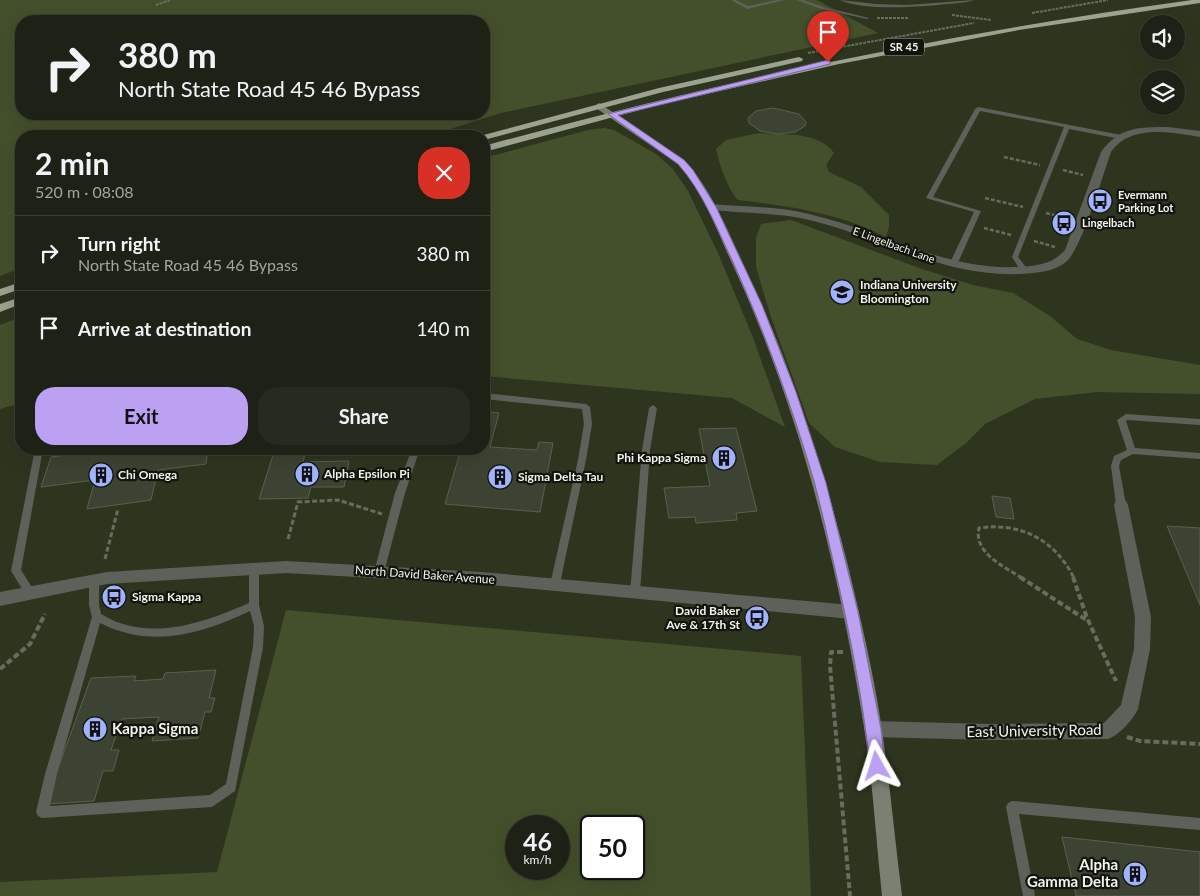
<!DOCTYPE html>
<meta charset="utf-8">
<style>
body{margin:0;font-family:Lato,sans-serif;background:#262a1f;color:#f1f3f6;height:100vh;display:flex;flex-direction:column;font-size:19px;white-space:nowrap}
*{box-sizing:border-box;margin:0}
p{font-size:16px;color:#a1a4a1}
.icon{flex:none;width:28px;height:28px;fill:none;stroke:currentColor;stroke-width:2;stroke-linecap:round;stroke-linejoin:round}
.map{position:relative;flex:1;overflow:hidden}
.sheet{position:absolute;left:15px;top:130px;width:475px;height:325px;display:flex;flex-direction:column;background:#1e2216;border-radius:20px;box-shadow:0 5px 20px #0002,0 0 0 1px #3c3f35}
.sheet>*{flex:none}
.guide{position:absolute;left:15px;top:15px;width:475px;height:105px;border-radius:20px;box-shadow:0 5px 20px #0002,0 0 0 1px #3c3f35;background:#1e2216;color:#f1f3f6;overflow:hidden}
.tools{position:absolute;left:1140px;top:15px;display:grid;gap:10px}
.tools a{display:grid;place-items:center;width:45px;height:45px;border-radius:50%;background:#1e2216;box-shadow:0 5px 20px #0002,0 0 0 1px #3c3f35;font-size:25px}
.speed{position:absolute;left:505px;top:815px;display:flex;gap:10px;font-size:25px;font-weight:700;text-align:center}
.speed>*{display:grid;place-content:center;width:65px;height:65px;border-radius:50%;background:#1e2216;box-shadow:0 5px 20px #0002,0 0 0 1px #3c3f35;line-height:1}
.speed small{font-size:12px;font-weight:400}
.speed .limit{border:2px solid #111;border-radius:8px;background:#fff;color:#111}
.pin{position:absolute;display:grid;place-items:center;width:42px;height:42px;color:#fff;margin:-51px -21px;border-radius:50% 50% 50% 0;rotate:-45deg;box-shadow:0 0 5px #0007}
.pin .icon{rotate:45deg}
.me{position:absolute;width:55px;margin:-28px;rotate:354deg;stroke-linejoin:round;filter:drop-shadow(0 0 4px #0008)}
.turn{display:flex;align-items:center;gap:18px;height:105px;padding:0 20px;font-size:22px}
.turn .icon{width:65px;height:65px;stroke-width:2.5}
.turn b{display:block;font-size:35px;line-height:42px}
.round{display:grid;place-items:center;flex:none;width:52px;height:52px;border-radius:20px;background:#262a1f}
.summary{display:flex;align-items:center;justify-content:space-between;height:85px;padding:0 20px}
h1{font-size:30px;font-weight:700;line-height:38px}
.cta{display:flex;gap:10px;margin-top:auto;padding:10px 20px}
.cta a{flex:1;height:58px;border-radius:20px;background:#bca0f2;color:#111;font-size:20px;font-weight:700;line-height:58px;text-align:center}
.cta a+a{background:#262a1f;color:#f1f3f6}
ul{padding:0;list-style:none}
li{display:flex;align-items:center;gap:15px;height:75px;padding:0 20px;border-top:1px solid #3c3f35}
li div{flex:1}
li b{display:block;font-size:19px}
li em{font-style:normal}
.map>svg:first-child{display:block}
.built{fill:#2e351f;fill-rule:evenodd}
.green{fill:#44502b;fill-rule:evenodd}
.building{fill:#3d4332;stroke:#59604e}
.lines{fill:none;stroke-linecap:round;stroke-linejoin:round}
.path-far3{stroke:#676c5e;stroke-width:2;stroke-dasharray:3 1;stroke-linecap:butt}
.path-far2{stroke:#676c5e;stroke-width:2.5;stroke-dasharray:4 2;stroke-linecap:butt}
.path-far1{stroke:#676c5e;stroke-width:3;stroke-dasharray:5 2.5;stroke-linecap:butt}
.path{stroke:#676c5e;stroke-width:4;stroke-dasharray:6 3;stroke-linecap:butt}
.service{fill:#5e6159;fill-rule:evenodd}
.minor{fill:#5e6159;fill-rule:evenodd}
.secondary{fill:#7b8073;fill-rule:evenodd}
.trunk{fill:#9ba290;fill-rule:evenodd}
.route{fill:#bca0f2;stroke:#7a689d}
.labels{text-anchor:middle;stroke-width:4.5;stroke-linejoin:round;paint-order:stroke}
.shield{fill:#12140d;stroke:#aeb2a8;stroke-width:1}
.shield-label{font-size:11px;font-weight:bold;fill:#f1f5eb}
.far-poi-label{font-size:11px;font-weight:bold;fill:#f1f5eb;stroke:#12140d;text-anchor:start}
.far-street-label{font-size:11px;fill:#f1f5eb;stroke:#12140d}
.poi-label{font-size:12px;font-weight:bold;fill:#f1f5eb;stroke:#12140d;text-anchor:start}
.street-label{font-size:12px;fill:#f1f5eb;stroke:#12140d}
.near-poi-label{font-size:15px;font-weight:bold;fill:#f1f5eb;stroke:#12140d;text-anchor:start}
.near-street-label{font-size:15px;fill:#f1f5eb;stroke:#12140d}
</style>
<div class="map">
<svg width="1200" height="896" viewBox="0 0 1200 896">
<rect width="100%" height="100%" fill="#282d1d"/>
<path class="built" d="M 0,0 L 1200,0 L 1200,896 L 0,896 ZM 21,21 L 484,21 L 484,114 L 21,114 ZM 1149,24 L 1176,24 L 1176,51 L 1149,51 ZM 1149,79 L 1176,79 L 1176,106 L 1149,106 ZM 21,136 L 484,136 L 484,449 L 21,449 ZM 516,826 L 559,826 L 559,869 L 516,869 ZM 591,826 L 634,826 L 634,869 L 591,869 Z"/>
<path class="green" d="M 0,0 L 817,0 L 878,33 L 501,113 L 428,136 L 21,136 L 21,268 L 0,276 ZM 21,21 L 484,21 L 484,114 L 21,114 Z
M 604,128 L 614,130 L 656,154 L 673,169 L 688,191 L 718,253 L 752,335 L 785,427 L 732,398 L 484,376 L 484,158 L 588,130 Z
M 759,133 C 783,135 819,131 834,153 L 826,165 L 829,172 L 861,187 L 889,215 L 889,227 L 886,237 C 839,213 789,206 738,200 C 729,192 718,161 716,149 L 726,140 Z
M 791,220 L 919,268 L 973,285 L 1013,293 L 1050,316 L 1077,339 L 1111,350 L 1200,365 L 1200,394 L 1097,392 L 1035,399 L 985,424 L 966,443 L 937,465 L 880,462 L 835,447 L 809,423 L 771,317 L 756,267 L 756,238 L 761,224 Z
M 21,317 L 21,403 L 0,409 L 0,325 Z
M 286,610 L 801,656 L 811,896 L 0,896 L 0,882 L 217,872 ZM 516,826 L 559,826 L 559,869 L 516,869 ZM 591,826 L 634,826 L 634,869 L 591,869 Z"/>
<path class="building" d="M 773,108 L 799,114 L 806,122 L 805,126 L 795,132 L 778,134 L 760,131 L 749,123 L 748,118 L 756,111 Z
M 484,411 L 499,413 L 490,447 L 537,450 L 539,442 L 553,443 L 540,512 L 445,504 L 461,449 L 484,449 Z
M 736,428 L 757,511 L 736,513 L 737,520 L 696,523 L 695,517 L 669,518 L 664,488 L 710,486 L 699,429 Z
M 113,449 L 208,449 L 206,464 L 158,470 L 151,500 L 87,509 L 95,480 L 41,487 L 51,457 Z
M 275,449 L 306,449 L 303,462 L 349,461 L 344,487 L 311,487 L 308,498 L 259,499 Z
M 992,496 L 1010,498 L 1014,519 L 996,517 Z
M 1167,526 L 1200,528 L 1200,605 Z
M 216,670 L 209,698 L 215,698 L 211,712 L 205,712 L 198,738 L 152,741 L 159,717 L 122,719 L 111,750 L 119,750 L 113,771 L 103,771 L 94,801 L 45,804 L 91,678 L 136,676 L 134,681 L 163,679 L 165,673 Z
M 1062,837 L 1200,852 L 1200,896 L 1076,896 Z"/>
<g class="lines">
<path class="path-far3" d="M 156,5 L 170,0
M 1032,13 L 1108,0
M 952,15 L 991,20
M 877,18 L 909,18
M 808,53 L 974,23"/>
<path class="path-far2" d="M 1004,157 L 1040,165
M 1063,170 L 1083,175
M 985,198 L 1023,207
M 1046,213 L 1067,218
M 984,228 L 1011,235
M 1034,241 L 1055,247"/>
<path class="path-far1" d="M 288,539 L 298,502 L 338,500 L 382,514
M 105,559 L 118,509
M 1022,578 C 1005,567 973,553 979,528 C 1021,522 1055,540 1074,578"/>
<path class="path" d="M 1020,577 L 1088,621
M 1073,577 L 1087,618 L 1116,681
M 843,652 L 831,652 L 830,666 L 850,896
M 0,669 L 30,644 L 45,614
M 1127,737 L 1140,741 L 1200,744"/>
<path class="service" d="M 731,0 L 736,0 L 748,6 L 777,0 L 785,0 L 747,9 Z
M 797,0 L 803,0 L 824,7 L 869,18 L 867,19 L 821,9 Z
M 840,0 L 875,4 L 907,5 L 974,0 C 967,3 956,3 948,4 C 920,7 864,11 840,0 Z
M 978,107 L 1121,135 L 1124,137 L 1121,139 L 1069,129 L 1018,257 L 1029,271 L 1028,273 L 1022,273 L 1012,257 L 1064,127 L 980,111 L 933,197 L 981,211 L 957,265 L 953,267 L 949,265 L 974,212 L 926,198 L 975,109 Z
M 484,393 L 586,404 L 590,407 L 592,424 L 586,460 L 559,588 L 555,589 L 551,588 L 550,585 L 578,460 L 584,424 L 582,409 L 484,399 Z
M 653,405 L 657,408 L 650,450 L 640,593 L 639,596 L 635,597 L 631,596 L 630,593 L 642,450 L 649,408 Z
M 1126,414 L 1200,419 L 1200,425 L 1127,420 L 1126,421 L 1135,448 L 1200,453 L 1200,459 L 1133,454 L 1121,460 L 1119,466 L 1126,505 L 1124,507 L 1118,507 L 1116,505 L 1111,466 L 1114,456 L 1127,450 L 1117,420 Z
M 35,449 L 43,449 L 21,570 L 35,592 L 34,595 L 30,596 L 26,595 L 11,571 Z
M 412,449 L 420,449 L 405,493 L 384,572 L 383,575 L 379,576 L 375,575 L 374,572 L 395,493 Z
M 254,566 L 258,567 L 259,570 L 259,605 L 264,626 L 263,647 L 235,791 L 212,807 L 42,818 L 38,816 L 36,812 L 45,774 L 92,617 L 89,605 L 89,580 L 90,577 L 94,576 L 98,577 L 99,580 L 99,605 L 101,614 C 108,618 115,622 123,624 C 165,637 210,620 249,603 L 249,570 L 250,567 ZM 250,611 L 254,626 L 253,647 L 226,784 L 210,795 L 50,806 L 57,774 L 100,623 C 151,649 202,634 250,611 Z
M 1012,801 L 1200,818 L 1200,830 L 1019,814 L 1035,896 L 1023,896 L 1006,807 L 1008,803 Z"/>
<path class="minor" d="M 1168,127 L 1200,131 L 1200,137 C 1171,132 1130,124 1111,152 C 1103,175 1082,247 1067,261 C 1055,272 1036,273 1021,274 C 939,277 881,236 805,219 C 777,213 741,213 711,210 L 706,207 L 711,204 C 742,207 779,206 809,214 C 879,230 943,270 1017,267 C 1035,266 1052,265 1065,250 L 1101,152 C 1119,127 1139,127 1168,127 Z
M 1121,500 L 1126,501 L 1128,505 L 1151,617 L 1150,649 L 1138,709 C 1133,720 1119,735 1108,739 L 989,740 L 873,737 L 867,735 L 864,729 L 867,723 L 873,721 L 989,724 L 1104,723 L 1121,705 L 1134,649 L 1135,617 L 1114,505 L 1116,501 Z
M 286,561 L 481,572 L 851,605 L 857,607 L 859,612 L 857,617 L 851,619 L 481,584 L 286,573 L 107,584 L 0,606 L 0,592 L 107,572 Z"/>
<path class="secondary" d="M 599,103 L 684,160 C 713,191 729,234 747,272 C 792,367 822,464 848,566 C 861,620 874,675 882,730 C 890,785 895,841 902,896 L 882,896 C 876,840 873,783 864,727 C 839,572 802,416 736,272 C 719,236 705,194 678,164 L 596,108 L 595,106 Z"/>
<path class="trunk" d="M 1192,0 L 1200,0 L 1200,3 L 1019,30 L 839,64 L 662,104 L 484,152 L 484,146 C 718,81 951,33 1192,0 Z
M 799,57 L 803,59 L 802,61 L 663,92 L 484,140 L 484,136 L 480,136 L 659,88 Z
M 21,282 L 21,289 L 0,296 L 0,289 Z
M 21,297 L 21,304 L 0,312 L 0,304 Z"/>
</g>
<path class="route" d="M 828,60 L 830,61 L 830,64 L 618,115 L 684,160 L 693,170 L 716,207 L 762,305 L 796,392 L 826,483 L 858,612 L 881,729 L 885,766 L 883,771 L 877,773 L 872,771 L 870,766 C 863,700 850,634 835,569 C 828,540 822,510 814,481 C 792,406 765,333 733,262 C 717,229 703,192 678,164 L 608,114 Z"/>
<defs>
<symbol id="bus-disc" viewBox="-11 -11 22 22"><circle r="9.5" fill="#a1b3fd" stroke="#12140d"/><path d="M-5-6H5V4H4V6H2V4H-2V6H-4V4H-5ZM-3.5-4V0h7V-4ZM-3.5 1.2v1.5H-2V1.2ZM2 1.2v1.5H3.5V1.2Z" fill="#111"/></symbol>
<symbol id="university-disc" viewBox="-11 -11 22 22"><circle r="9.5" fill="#a1b3fd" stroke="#12140d"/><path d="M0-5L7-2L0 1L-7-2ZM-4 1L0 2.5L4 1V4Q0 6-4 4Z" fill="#111"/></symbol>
<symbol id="building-disc" viewBox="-11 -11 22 22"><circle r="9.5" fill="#a1b3fd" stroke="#12140d"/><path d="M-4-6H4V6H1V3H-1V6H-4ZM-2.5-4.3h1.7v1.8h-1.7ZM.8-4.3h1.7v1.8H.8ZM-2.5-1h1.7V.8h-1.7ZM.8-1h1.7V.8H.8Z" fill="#111"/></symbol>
</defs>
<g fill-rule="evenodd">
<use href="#bus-disc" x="1086" y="187" width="28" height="28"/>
<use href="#bus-disc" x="1050" y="209" width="28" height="28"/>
<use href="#university-disc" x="828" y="278" width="28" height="28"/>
<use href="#building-disc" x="710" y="444" width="28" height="28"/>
<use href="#building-disc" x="293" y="460" width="28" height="28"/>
<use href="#building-disc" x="87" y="461" width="28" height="28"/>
<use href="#building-disc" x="486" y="463" width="28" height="28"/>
<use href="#bus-disc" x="100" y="583" width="28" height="28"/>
<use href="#bus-disc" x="743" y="604" width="28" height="28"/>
<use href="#building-disc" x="81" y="715" width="28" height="28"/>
<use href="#building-disc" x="1121" y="860" width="28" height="28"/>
</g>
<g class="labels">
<rect class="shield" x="884" y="38.5" width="40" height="17" rx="4"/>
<g class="shield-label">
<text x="904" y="51">SR 45</text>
</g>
<g class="far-poi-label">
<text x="1118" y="199">Evermann<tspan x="1118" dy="13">Parking Lot</tspan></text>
<text x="1082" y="227">Lingelbach</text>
</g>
<g class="far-street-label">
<text transform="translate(894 245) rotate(20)" y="4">E Lingelbach Lane</text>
</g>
<g class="poi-label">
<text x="860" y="289">Indiana University<tspan x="860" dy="14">Bloomington</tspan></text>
<text x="706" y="462" text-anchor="end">Phi Kappa Sigma</text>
<text x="324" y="478">Alpha Epsilon Pi</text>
<text x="118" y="479">Chi Omega</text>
<text x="518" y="481">Sigma Delta Tau</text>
<text x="132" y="601">Sigma Kappa</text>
<text x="740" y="615" text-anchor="end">David Baker<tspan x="740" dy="14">Ave &amp; 17th St</tspan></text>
</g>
<g class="street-label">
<text transform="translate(425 575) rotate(4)" y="4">North David Baker Avenue</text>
</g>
<g class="near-poi-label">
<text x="112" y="734">Kappa Sigma</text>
<text x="1118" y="870" text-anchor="end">Alpha<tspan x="1118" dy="17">Gamma Delta</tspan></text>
</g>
<g class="near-street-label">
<text transform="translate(1034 731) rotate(-1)" y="5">East University Road</text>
</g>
</g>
</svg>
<div class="tools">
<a><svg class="icon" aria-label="sound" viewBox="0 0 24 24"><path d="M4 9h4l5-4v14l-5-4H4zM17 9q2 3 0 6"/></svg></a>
<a><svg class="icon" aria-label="layers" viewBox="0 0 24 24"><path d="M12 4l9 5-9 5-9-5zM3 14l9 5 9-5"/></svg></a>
</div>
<div class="speed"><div>46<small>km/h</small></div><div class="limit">50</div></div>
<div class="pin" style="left:828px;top:62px;background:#d93025"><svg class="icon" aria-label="arrive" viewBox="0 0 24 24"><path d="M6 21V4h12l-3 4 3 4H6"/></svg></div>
<svg class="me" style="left:877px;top:766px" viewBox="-20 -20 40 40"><path d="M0-17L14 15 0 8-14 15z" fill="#bca0f2" stroke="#fff" stroke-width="4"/></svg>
<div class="guide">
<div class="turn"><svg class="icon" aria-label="right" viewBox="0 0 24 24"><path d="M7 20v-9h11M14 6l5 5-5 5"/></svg><div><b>380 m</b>North State Road 45 46 Bypass</div></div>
</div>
<section class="sheet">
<div class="summary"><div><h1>2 min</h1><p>520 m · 08:08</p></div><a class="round" style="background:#d93025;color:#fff"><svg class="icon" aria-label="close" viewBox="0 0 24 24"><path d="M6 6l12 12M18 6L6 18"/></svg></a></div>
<ul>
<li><svg class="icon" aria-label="right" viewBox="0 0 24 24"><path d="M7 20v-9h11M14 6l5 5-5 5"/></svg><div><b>Turn right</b><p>North State Road 45 46 Bypass</p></div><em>380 m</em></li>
<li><svg class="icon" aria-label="arrive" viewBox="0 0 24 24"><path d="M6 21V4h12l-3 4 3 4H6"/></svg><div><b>Arrive at destination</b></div><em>140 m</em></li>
</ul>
<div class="cta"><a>Exit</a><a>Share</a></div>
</section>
</div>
